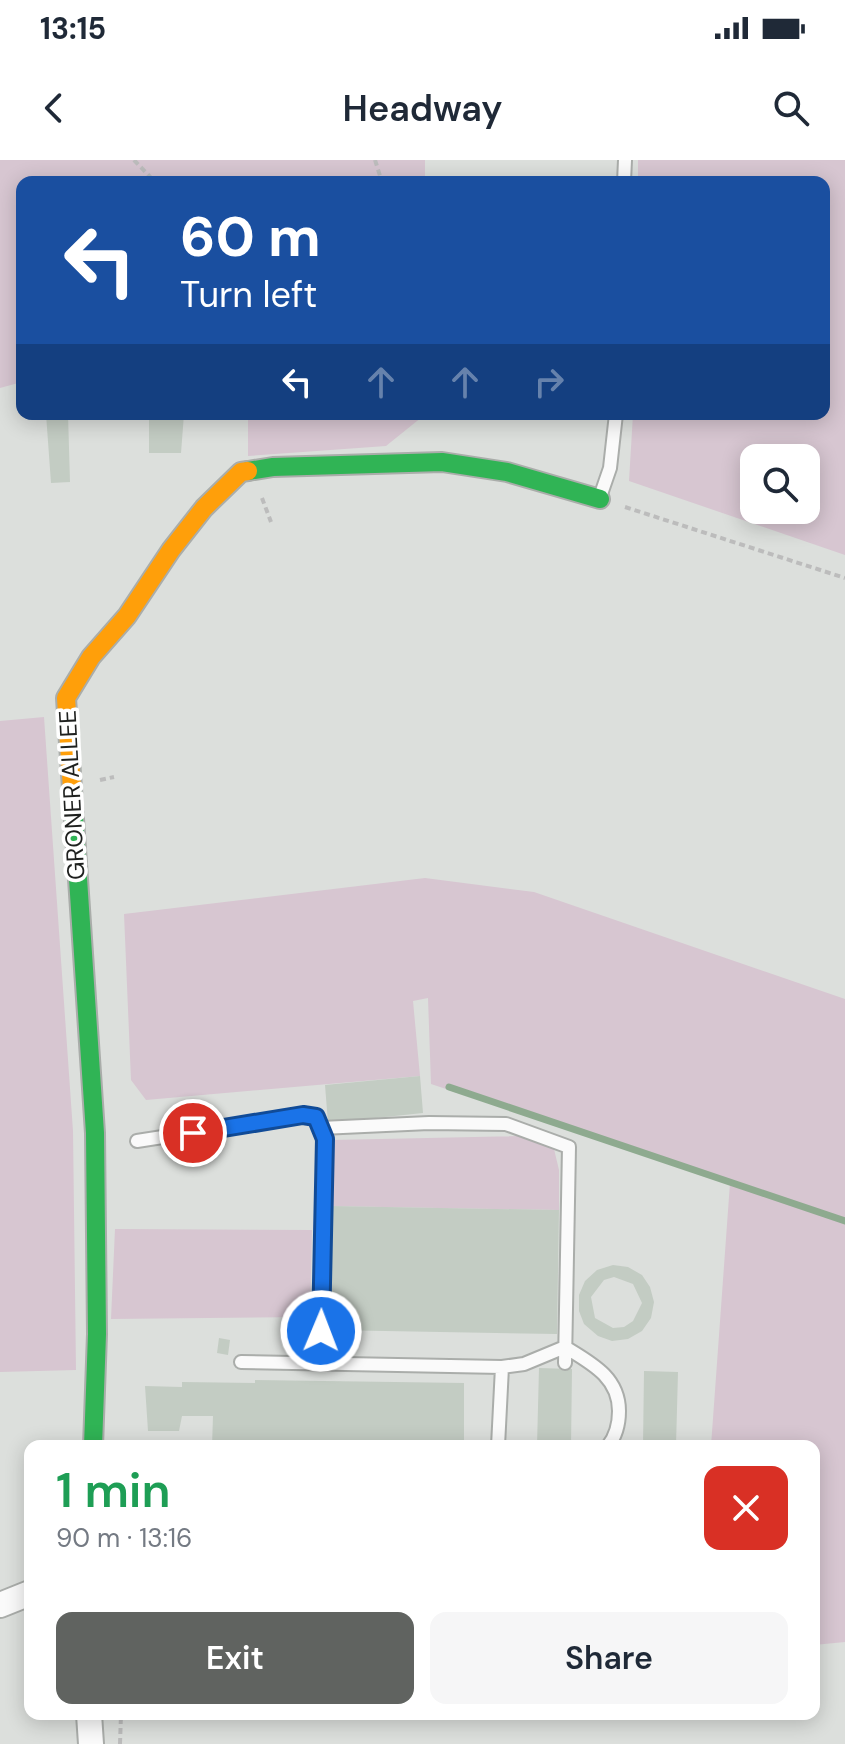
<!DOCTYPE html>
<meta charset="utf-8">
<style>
body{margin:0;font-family:"DM Sans",sans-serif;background:#f6f6f7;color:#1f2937;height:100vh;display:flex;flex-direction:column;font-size:30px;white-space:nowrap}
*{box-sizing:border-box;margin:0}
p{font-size:26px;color:#747a83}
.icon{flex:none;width:44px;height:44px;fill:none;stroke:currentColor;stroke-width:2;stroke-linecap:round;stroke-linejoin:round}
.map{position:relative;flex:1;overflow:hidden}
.panel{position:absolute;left:24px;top:1280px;width:796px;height:280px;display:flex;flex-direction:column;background:#fff;border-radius:16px;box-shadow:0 4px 20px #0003}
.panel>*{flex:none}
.guide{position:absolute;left:16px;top:16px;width:814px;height:244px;border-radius:16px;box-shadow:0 4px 20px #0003;background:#1a4fa0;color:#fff;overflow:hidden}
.controls{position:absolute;left:740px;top:284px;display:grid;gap:16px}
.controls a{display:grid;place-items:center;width:80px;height:80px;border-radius:16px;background:#fff;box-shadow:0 4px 20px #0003;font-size:40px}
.pin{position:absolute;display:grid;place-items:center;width:68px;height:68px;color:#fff;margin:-34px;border:4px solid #fff;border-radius:50%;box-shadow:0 2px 8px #0007}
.me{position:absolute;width:88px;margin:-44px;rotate:1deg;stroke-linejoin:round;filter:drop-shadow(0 0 6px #0008)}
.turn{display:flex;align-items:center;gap:28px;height:168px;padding:0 32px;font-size:36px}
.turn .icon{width:104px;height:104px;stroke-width:2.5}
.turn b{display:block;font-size:56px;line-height:68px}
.lanes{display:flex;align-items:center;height:76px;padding:0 32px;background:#0003;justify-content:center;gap:40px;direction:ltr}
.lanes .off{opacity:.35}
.round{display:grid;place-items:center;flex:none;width:84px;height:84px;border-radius:16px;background:#f6f6f7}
.summary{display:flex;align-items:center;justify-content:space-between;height:136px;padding:0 32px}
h1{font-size:48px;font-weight:600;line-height:60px;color:#1e9e55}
.action{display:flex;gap:16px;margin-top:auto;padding:16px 32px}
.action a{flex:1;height:92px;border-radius:16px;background:#606360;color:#fff;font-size:32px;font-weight:600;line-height:92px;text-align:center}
.action a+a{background:#f6f6f7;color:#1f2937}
.status{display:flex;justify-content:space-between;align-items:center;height:56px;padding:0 40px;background:#fff;direction:ltr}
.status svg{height:22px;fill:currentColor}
header{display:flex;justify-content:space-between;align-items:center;height:104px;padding:0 32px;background:#fff;font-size:36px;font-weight:600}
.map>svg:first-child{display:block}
.green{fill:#d7c6d1;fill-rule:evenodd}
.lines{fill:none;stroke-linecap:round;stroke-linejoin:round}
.stream{stroke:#8eaa8f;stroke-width:7}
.building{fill:#c3ccc3;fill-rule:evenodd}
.lane-casing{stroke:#aaadaa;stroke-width:16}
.street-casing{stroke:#aaadaa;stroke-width:28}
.fast-casing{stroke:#aaadaa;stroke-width:22}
.slow-casing{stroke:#aaadaa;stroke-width:22}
.path{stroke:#bcbcbc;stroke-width:4;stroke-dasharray:6 4;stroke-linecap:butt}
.lane{stroke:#fafafa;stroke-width:12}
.street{stroke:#fafafa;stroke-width:24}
.fast{stroke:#30b455;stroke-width:18}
.slow{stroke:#ff9f0a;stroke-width:18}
.route-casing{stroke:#114b97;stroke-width:20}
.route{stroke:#1a73e8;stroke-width:14}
.labels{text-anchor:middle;stroke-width:7;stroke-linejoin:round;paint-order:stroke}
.street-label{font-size:24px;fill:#1e201e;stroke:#fff}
</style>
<div class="status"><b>13:15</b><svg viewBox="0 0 49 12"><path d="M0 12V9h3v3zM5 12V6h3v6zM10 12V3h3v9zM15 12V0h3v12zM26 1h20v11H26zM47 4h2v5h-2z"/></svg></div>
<header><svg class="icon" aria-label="back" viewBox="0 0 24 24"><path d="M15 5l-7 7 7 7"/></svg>Headway<svg class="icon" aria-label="search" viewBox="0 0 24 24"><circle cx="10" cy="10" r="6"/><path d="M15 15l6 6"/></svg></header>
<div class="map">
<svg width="845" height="1584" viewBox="0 0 845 1584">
<rect width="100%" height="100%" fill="#dcdfdc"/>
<path class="green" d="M 0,0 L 425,0 L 425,22 L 22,22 L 22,222 L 0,228 Z
M 638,0 L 845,0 L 845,395 L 629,321 L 633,254 L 824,254 L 824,22 L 638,22 ZM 754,298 L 806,298 L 806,350 L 754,350 Z
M 248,254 L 422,254 L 422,257 L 386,286 L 248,296 Z
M 44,557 L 73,971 L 76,1210 L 0,1212 L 0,561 Z
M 425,718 L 534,732 L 845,839 L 845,1482 L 814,1485 L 814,1286 L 711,1286 L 730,1023 L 431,924 L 428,838 L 413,841 L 420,916 L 146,940 L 131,920 L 124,754 Z
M 523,976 L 554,989 L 559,1010 L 559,1050 L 331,1046 L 332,980 Z
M 115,1069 L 312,1070 L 310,1157 L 111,1159 Z"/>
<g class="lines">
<path class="stream" d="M 449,927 L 845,1061"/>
</g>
<path class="building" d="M 46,254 L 68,254 L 70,322 L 51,323 Z
M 149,254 L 184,254 L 181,293 L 149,293 Z
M 420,916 L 423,953 L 328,963 L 325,925 Z
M 331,1046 L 559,1050 L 557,1174 L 329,1170 Z
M 613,1105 L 628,1107 L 642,1115 L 650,1127 L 654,1142 L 651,1158 L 642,1171 L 628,1179 L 612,1181 L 598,1176 L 584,1164 L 579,1151 L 579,1135 L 585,1121 L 597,1110 ZM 614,1117 L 633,1124 L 642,1143 L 633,1161 L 624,1167 L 613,1168 L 595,1158 L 591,1137 L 604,1120 Z
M 219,1178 L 230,1180 L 228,1195 L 217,1193 Z
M 539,1208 L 572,1209 L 571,1286 L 537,1286 Z
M 644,1211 L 678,1212 L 676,1286 L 643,1286 Z
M 255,1220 L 464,1223 L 464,1286 L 212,1286 L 213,1256 L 182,1256 L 179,1271 L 148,1271 L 145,1226 L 182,1227 L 182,1222 L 255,1223 Z"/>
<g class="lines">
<defs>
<path id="lane" d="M 624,22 L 625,0
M 600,337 L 610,308 L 616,254
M 321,968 L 429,963 L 506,964 L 569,987 L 565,1203
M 137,981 L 303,955 L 316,957 L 325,979 L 321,1203
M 241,1202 L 502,1207 L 524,1204 L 565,1187 C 591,1203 619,1217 619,1251 C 619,1263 616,1276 608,1286
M 498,1286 L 502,1207"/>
<path id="street" d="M 0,1445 L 30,1433
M 89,1554 L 91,1584"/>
<path id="fast" d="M 248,311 L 273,307 L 442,302 L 507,312 L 600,339
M 72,629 L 95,973 L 97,1174 L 93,1286"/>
<path id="slow" d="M 72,629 L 66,538 L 91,497 L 127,456 L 171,390 L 204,348 L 241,312 L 248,311"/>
</defs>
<use href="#lane" class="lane-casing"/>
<use href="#street" class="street-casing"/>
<use href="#fast" class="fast-casing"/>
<use href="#slow" class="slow-casing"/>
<path class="path" d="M 134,0 L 155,22
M 375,0 L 382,22
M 262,338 L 271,362
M 625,347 L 845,418
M 100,620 L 114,617
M 120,1584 L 121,1554"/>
<use href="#lane" class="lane"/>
<use href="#street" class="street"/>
<use href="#fast" class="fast"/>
<use href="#slow" class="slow"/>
</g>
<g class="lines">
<defs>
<path id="route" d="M 193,973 L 303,955 L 316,957 L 325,979 L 321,1171"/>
</defs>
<use href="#route" class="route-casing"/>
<use href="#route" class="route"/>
</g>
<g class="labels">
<g class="street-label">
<text transform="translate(72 635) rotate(-93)" y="8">GRONER ALLEE</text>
</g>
</g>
</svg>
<div class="controls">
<a><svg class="icon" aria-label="search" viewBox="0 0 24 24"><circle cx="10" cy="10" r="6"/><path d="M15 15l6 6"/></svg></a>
</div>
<div class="pin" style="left:193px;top:973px;background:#d93025"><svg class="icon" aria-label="arrive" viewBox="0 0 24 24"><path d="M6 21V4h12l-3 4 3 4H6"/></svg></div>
<svg class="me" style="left:321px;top:1171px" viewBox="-20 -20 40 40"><circle r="17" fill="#1a73e8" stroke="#fff" stroke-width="3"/><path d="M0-11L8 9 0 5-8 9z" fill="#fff"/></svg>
<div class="guide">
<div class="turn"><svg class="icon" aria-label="left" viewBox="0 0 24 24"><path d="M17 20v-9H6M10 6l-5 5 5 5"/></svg><div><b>60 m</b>Turn left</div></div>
<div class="lanes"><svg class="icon" aria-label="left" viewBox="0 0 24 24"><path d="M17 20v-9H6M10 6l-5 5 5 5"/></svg><svg class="icon off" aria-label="ahead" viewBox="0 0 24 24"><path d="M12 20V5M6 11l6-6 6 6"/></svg><svg class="icon off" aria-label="ahead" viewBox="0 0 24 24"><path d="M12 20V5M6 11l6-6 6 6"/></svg><svg class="icon off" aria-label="right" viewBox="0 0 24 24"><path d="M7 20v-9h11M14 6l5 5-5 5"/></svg></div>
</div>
<section class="panel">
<div class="summary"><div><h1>1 min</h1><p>90 m · 13:16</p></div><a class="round" style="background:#d93025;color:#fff"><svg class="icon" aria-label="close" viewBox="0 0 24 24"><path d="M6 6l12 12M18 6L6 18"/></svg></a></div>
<div class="action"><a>Exit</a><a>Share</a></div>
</section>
</div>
